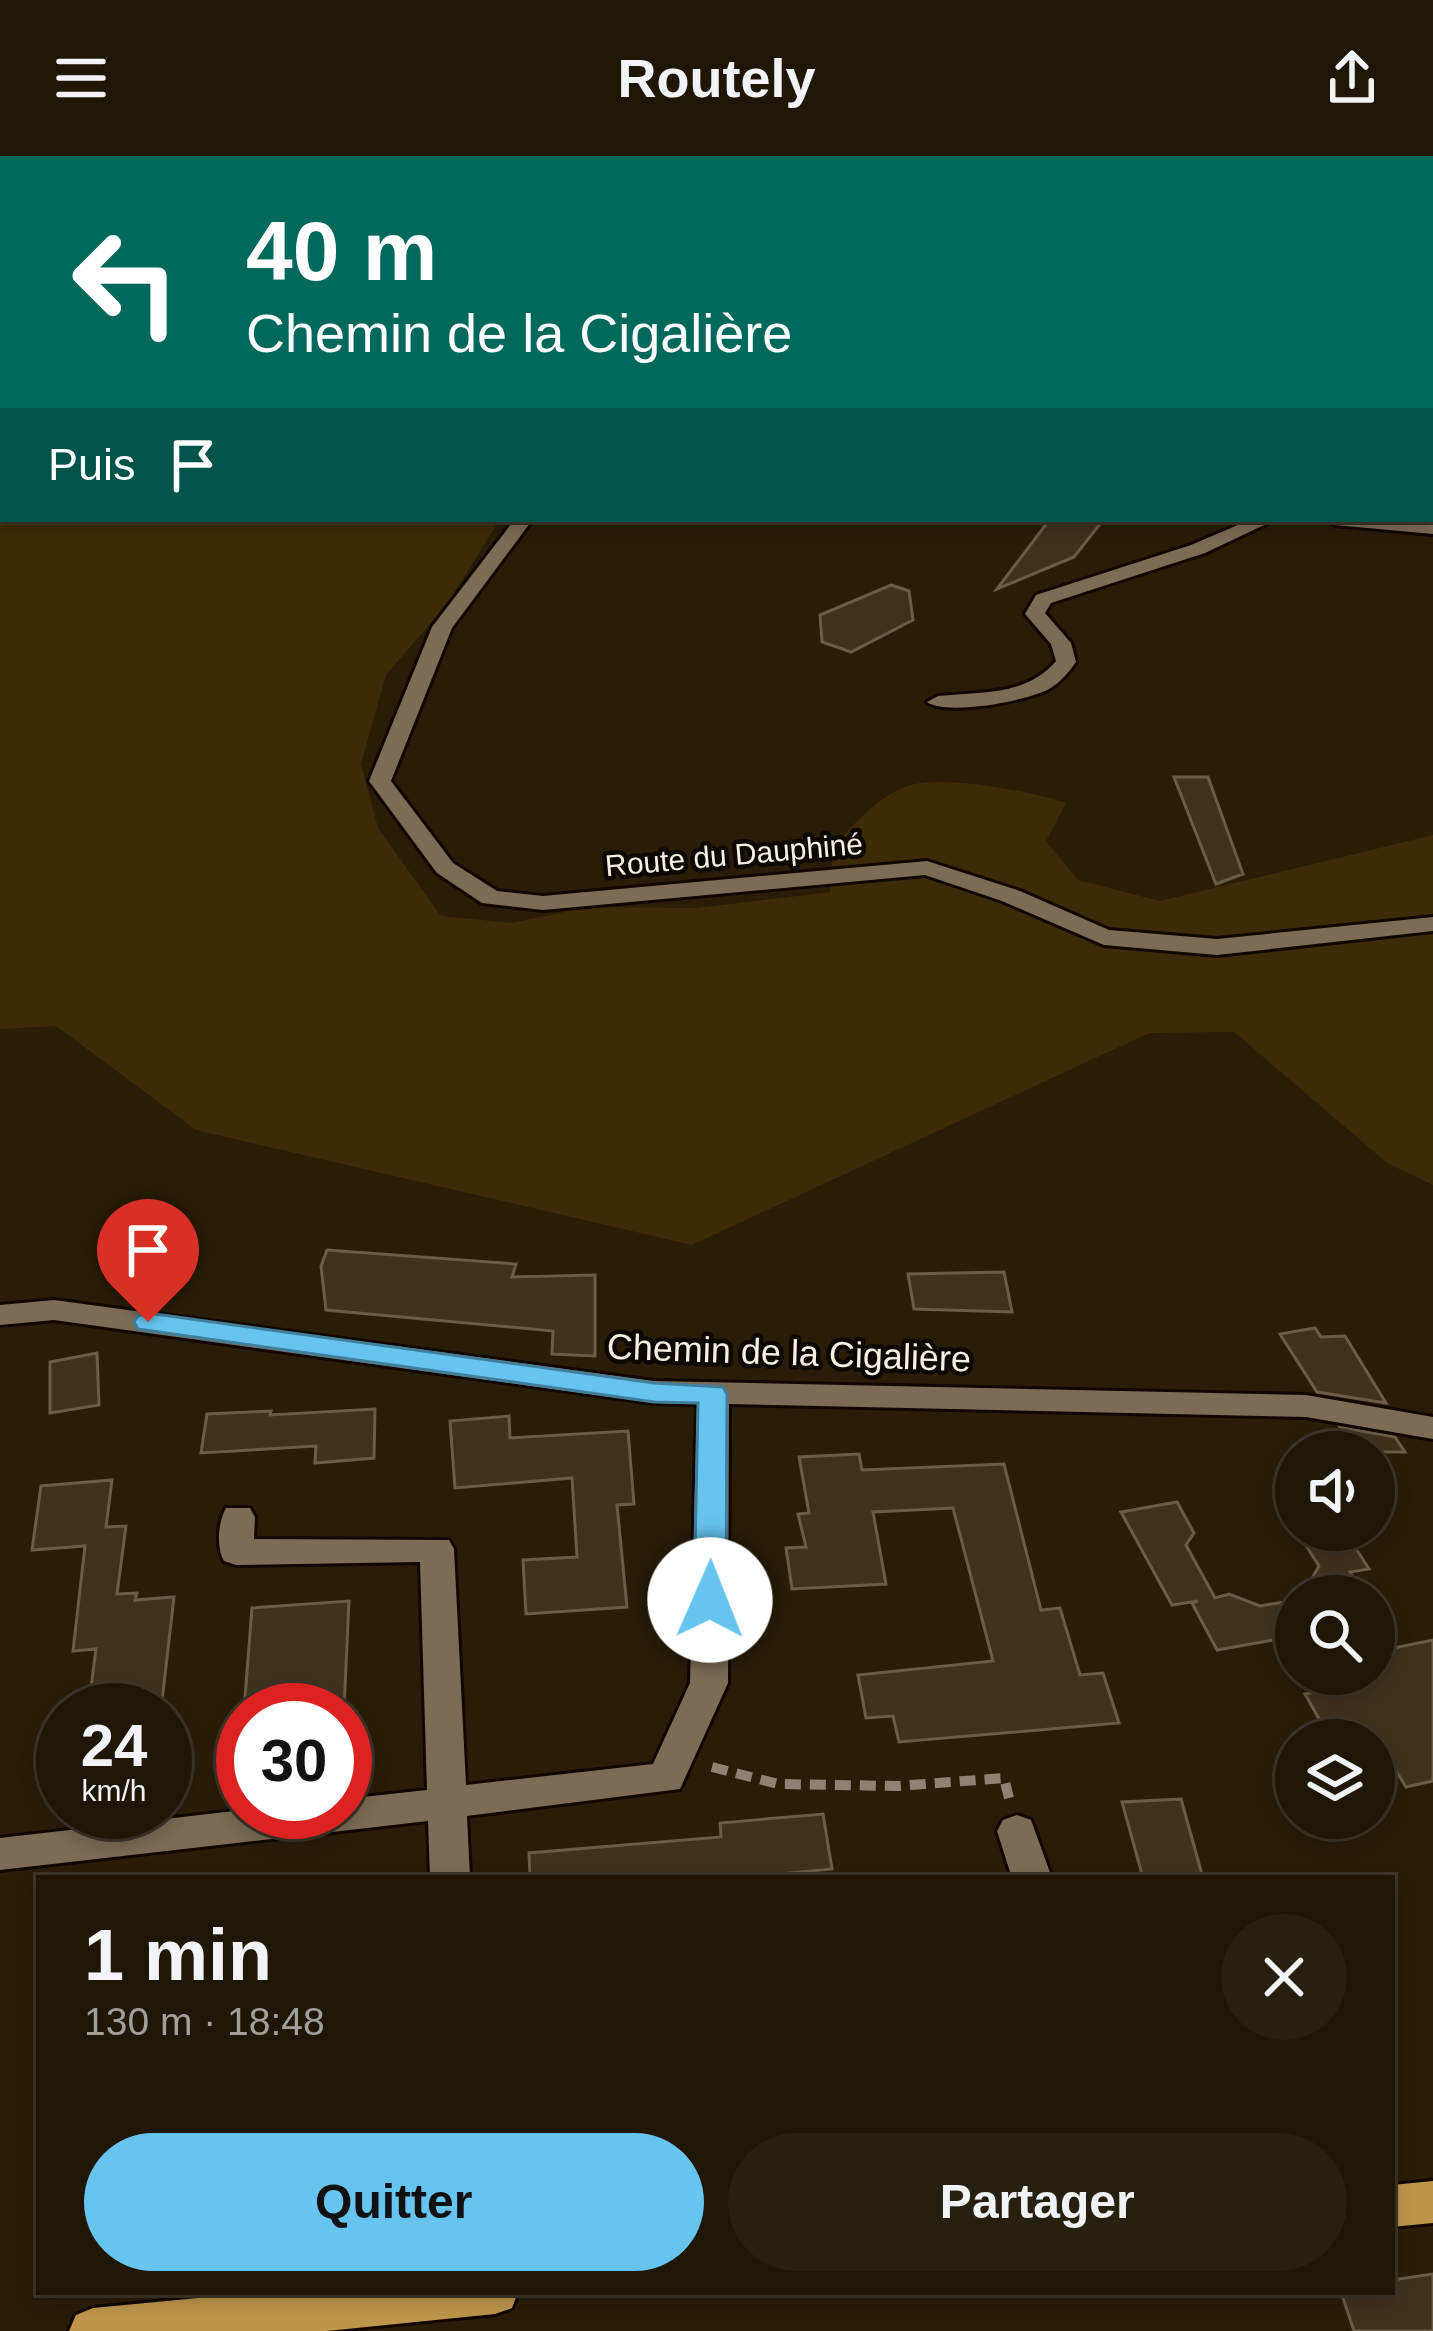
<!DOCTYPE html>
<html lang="fr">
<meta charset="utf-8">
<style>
body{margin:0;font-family:Arial,sans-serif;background:#271f10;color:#f1f3f6;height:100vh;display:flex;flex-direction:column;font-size:45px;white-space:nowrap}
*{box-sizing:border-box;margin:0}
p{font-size:39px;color:#a19f9b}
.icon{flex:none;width:66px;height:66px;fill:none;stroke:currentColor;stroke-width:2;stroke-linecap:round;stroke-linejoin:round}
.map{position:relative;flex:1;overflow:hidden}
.sheet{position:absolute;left:36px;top:1719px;width:1359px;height:420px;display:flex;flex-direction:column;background:#1f1606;border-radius:0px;box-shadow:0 6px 18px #0003,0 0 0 3px #3c3528}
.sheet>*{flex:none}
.hud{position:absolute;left:0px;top:0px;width:1434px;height:366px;box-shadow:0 6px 18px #0003,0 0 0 3px #3c3528;background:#00695c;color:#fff;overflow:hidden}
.controls{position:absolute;left:1275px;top:1275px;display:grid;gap:24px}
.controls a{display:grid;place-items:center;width:120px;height:120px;border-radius:50%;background:#1f1606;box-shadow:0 6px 18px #0003,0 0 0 3px #3c3528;font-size:60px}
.speed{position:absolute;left:36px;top:1527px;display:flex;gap:24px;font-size:60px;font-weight:700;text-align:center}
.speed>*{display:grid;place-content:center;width:156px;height:156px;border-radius:50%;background:#1f1606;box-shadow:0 6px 18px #0003,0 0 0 3px #3c3528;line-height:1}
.speed small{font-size:30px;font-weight:400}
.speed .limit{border:18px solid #d22;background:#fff;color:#111}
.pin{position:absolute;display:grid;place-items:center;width:102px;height:102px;color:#fff;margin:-123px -51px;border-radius:50% 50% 50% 0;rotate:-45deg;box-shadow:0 0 12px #0007}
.pin .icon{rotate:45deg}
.me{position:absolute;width:132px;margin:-66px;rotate:1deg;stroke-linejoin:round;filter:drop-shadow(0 0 9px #0008)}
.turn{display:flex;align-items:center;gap:42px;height:252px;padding:0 48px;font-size:54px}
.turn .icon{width:156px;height:156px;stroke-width:2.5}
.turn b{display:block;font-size:84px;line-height:102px}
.then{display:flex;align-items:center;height:114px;padding:0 48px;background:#0003;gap:24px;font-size:45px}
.round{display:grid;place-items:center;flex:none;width:126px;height:126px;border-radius:63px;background:#271f10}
.headline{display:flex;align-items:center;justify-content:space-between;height:204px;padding:0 48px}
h1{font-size:72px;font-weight:600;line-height:90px}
.primary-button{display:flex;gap:24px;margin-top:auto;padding:24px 48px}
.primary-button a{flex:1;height:138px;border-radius:72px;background:#66c4ef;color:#111;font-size:48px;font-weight:600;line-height:138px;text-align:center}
.primary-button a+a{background:#271f10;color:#f1f3f6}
header{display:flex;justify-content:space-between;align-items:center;height:156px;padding:0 48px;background:#1f1606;font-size:54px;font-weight:600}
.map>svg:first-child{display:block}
.green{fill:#3d2b08}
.building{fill:#3f321d;stroke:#6a5d47;stroke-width:3}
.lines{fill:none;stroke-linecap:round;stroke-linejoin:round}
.minor-casing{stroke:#110700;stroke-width:6}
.major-casing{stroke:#110700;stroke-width:6}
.path{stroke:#8e8373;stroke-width:10;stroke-dasharray:16 9;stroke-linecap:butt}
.minor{fill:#7a6c55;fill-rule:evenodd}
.major{fill:#bd954b;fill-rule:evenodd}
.route{fill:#66c4ef;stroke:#427f9b;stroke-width:3}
.labels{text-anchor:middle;stroke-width:9;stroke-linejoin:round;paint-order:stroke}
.far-street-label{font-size:30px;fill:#f8f0e4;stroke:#0d0803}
.street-label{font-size:36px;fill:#f8f0e4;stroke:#0d0803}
</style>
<header><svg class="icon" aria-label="menu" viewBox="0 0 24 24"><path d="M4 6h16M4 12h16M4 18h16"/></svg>Routely<svg class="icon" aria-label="share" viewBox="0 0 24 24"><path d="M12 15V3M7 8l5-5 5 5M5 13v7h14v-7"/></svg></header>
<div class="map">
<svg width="1433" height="2175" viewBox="0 0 1433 2175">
<rect width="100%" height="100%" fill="#291d08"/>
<path class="green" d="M 629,0 L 1433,0 L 1433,109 L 1431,3 L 619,3 Z
M 0,116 L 3,363 L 500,363 L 448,447 L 386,519 L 361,608 L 378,672 L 441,760 L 512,767 L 588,751 L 697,752 L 830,736 L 833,690 C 855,668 876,642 907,630 C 942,618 1030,635 1066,647 L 1046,685 L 1078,724 L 1160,745 L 1433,679 L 1433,1029 L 1387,1007 L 1234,876 L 1149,877 L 692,1089 L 196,974 L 56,870 L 0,873 Z"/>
<path class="building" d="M 1050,363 L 1104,363 L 1074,401 L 997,433 Z
M 891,429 L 909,435 L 913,464 L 851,496 L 822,486 L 820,459 Z
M 1174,621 L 1208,621 L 1243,718 L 1216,728 Z
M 327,1094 L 516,1108 L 512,1121 L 595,1119 L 595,1200 L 552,1198 L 553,1175 L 326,1154 L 321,1110 Z
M 1004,1116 L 1012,1156 L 914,1153 L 908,1118 Z
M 1315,1172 L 1321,1181 L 1345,1180 L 1386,1247 L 1317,1236 L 1280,1178 Z
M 97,1197 L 99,1249 L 50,1257 L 50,1206 Z
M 375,1253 L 374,1302 L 315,1307 L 316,1290 L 201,1297 L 207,1258 L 271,1255 L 270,1259 Z
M 509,1260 L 510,1282 L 628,1275 L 634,1348 L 617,1349 L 627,1451 L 526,1458 L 523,1404 L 577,1401 L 572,1322 L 455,1332 L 450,1265 Z
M 1340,1271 L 1395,1281 L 1405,1296 L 1356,1296 Z
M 859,1298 L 862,1314 L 1004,1308 L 1041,1454 L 1060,1452 L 1080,1519 L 1103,1517 L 1119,1567 L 899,1586 L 893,1560 L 866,1562 L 858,1519 L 993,1505 L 953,1352 L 873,1356 L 886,1428 L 792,1433 L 786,1392 L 806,1391 L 798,1358 L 809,1357 L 799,1301 Z
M 112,1324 L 106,1371 L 126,1370 L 117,1438 L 137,1437 L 135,1444 L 174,1441 L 161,1554 L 88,1554 L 96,1493 L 73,1495 L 85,1390 L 32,1394 L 41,1330 Z
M 1177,1346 L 1194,1377 L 1186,1389 L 1215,1442 L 1229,1438 L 1260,1450 L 1296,1444 L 1296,1480 L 1217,1494 L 1192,1447 L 1198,1445 L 1172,1449 L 1121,1356 Z
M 1296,1374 L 1344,1374 L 1369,1413 L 1350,1416 L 1364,1440 L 1302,1440 L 1319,1410 Z
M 349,1445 L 344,1554 L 244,1554 L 252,1452 Z
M 1433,1484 L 1433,1625 L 1406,1631 L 1390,1605 L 1375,1608 L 1374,1584 L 1361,1584 L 1357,1578 L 1331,1584 L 1305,1538 L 1374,1524 L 1374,1496 Z
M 1181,1643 L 1203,1722 L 1143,1722 L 1122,1646 Z
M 823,1658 L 832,1713 L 740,1722 L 530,1722 L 529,1697 L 721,1681 L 720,1667 Z
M 1433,2118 L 1433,2175 L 1354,2175 L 1341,2136 L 1392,2136 L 1392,2124 Z"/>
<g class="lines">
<defs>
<path id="minor" d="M 685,0 L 697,0 L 698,3 L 686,3 Z
M 0,216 L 3,216 L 3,226 L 0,226 Z
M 515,363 L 533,363 L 452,472 L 391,625 L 453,707 L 497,735 L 543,740 L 927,705 L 1020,735 L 1109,774 L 1217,783 L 1433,761 L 1433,775 L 1217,799 L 1104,789 L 1002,745 L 925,719 L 543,754 L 482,747 L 437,717 L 369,625 L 432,471 Z
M 1252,363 L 1277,363 L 1205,397 L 1051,447 L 1045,457 L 1071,487 L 1076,506 C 1068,517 1061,526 1049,533 C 1027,545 946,560 927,546 L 938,540 C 979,536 1027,540 1056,505 L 1051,488 L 1025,458 L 1036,439 L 1191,389 Z
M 1326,363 L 1433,366 L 1433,378 L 1335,369 Z
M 54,1144 L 654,1225 L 1306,1239 L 1433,1261 L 1433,1283 L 1306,1261 L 729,1248 L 728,1527 L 680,1633 L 467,1660 L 470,1722 L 430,1722 L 428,1665 L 0,1714 L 0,1682 L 243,1654 L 345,1656 L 345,1643 L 427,1634 L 420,1406 L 236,1409 L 224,1405 C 216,1391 218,1366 226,1352 L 250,1352 L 255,1361 L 254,1383 L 449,1384 L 454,1393 L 466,1629 L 653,1608 L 690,1527 L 697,1248 L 654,1247 L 54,1164 L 0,1169 L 0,1149 Z
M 1017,1659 L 1031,1664 L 1052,1722 L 1012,1722 L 997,1675 L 1003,1664 Z"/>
<path id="major" d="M 1433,2025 L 1433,2067 L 1392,2071 L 1392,2029 Z
M 260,2136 L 518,2136 L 512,2152 L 495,2158 L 327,2175 L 69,2175 L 76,2159 L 93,2152 Z"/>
</defs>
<use href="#minor" class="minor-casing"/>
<use href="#major" class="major-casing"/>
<path class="path" d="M 712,1611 L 778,1628 L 898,1630 L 1004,1622 L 1009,1642"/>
<use href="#minor" class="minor"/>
<use href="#major" class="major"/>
</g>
<path class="route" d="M 148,1157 L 654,1227 L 723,1231 L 727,1238 L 726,1444 L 721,1453 L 698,1453 L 694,1444 L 698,1247 L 654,1246 L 138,1173 L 134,1166 L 138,1160 Z"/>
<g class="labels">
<g class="far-street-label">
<text transform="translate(734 699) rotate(-5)" y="10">Route du Dauphiné</text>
</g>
<g class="street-label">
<text transform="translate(789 1196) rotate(2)" y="13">Chemin de la Cigalière</text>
</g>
</g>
</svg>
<div class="controls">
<a><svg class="icon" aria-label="sound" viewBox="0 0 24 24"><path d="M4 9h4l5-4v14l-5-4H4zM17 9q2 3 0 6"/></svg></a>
<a><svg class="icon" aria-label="search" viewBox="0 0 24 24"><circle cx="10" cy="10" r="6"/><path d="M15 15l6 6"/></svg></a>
<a><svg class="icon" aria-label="layers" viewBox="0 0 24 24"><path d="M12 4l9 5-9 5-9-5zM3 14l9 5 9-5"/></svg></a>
</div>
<div class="speed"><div>24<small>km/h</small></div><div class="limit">30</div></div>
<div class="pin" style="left:148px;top:1166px;background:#d93025"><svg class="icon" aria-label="arrive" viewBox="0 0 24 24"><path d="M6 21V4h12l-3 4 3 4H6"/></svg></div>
<svg class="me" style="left:710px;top:1444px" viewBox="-20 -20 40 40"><circle r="19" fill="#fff"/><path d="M0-13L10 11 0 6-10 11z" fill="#66c4ef"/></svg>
<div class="hud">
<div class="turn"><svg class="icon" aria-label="left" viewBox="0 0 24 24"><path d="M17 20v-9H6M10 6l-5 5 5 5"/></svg><div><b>40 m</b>Chemin de la Cigalière</div></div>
<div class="then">Puis<svg class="icon" aria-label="arrive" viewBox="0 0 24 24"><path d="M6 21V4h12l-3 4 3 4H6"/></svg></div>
</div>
<section class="sheet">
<div class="headline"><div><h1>1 min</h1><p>130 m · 18:48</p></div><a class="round"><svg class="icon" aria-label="close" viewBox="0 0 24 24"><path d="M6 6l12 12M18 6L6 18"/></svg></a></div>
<div class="primary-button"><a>Quitter</a><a>Partager</a></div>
</section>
</div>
